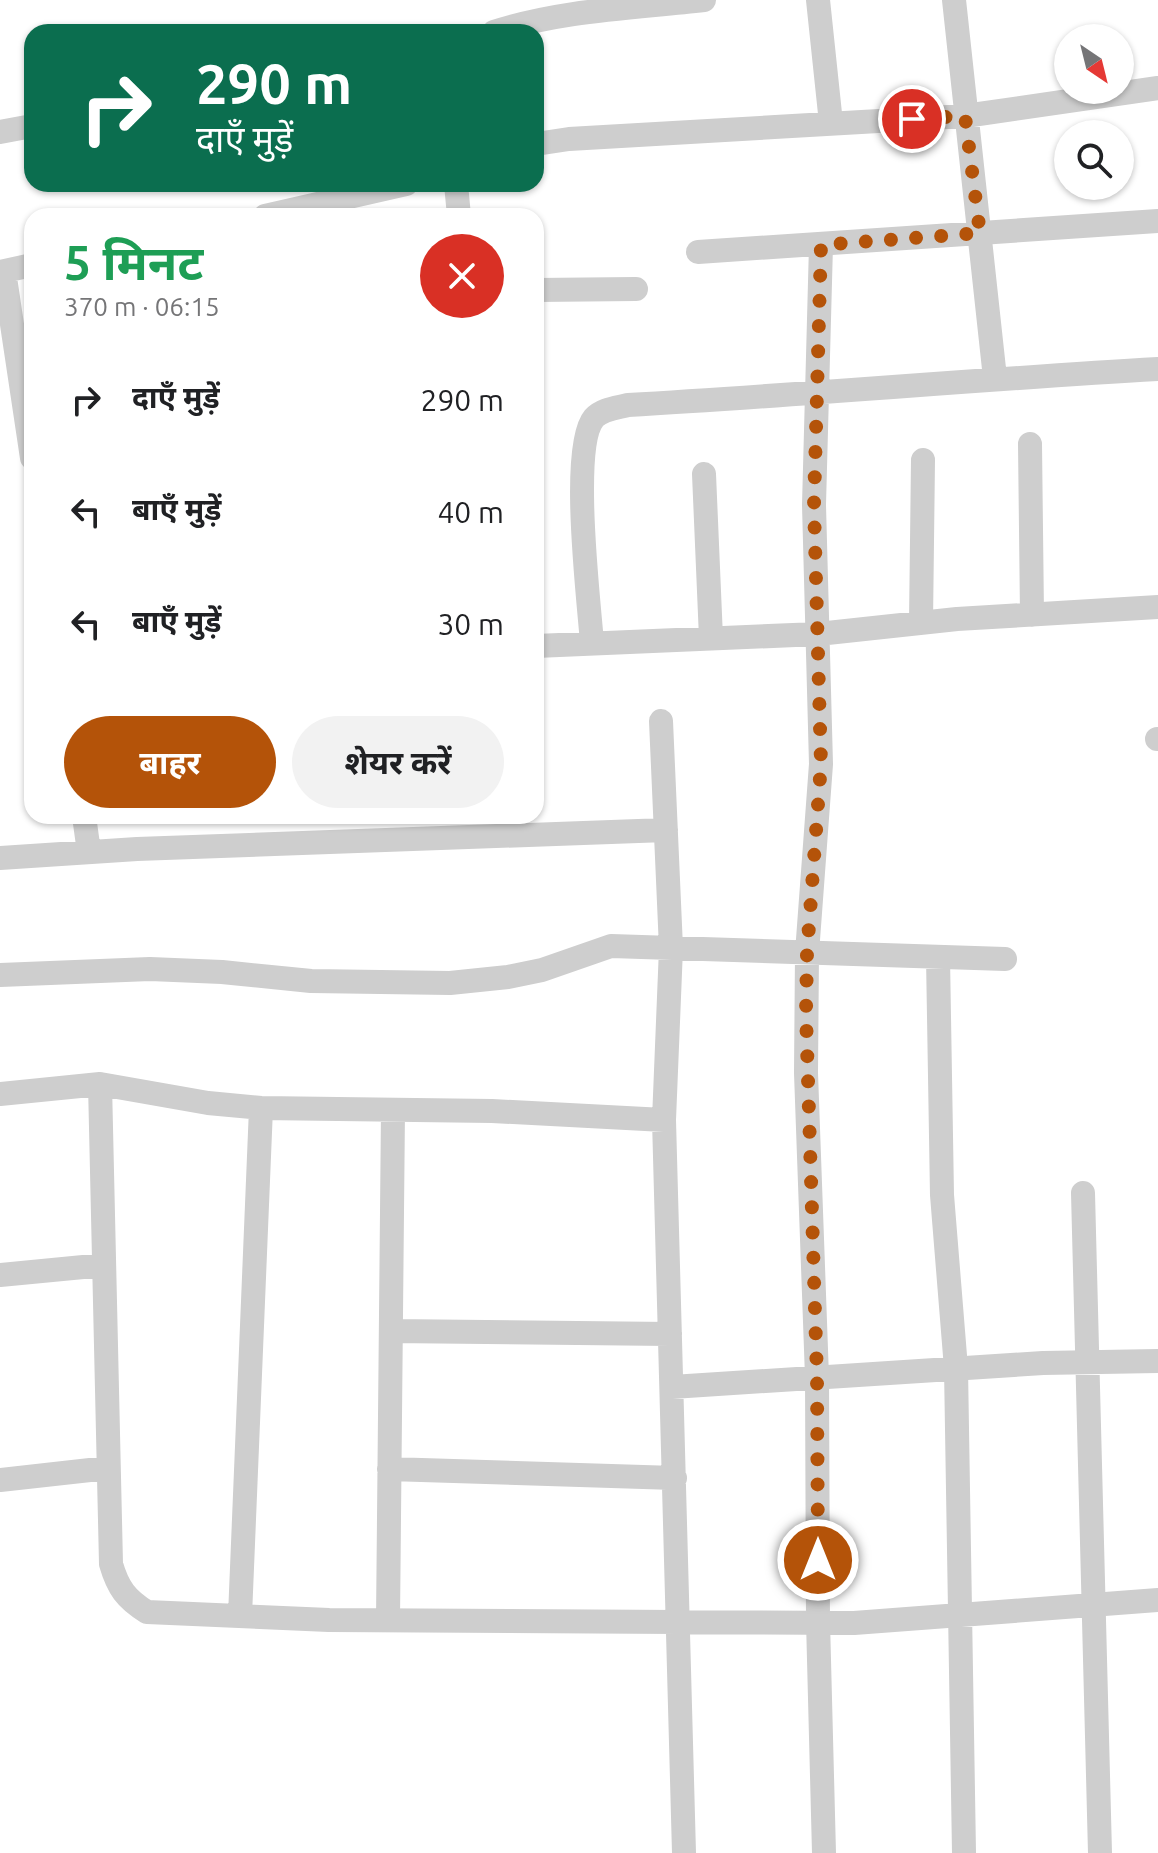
<!DOCTYPE html>
<html lang="hi">
<meta charset="utf-8">
<style>
body{margin:0;font-family:Ubuntu,"Noto Sans Devanagari",sans-serif;background:#f2f2f2;color:#202124;height:100vh;display:flex;flex-direction:column;font-size:30px;white-space:nowrap}
*{box-sizing:border-box;margin:0}
p{font-size:26px;color:#757577}
.icon{flex:none;width:44px;height:44px;fill:none;stroke:currentColor;stroke-width:2;stroke-linecap:round;stroke-linejoin:round}
.map{position:relative;flex:1;overflow:hidden}
.sheet{position:absolute;left:24px;top:208px;width:520px;height:616px;display:flex;flex-direction:column;background:#fff;border-radius:24px;box-shadow:0 2px 6px #0004}
.sheet>*{flex:none}
.guide{position:absolute;left:24px;top:24px;width:520px;height:168px;border-radius:24px;box-shadow:0 2px 6px #0004;background:#0b6e4f;color:#fff;overflow:hidden}
.needle{width:52px;rotate:145deg}
.tools{position:absolute;left:1054px;top:24px;display:grid;gap:16px}
.tools a{display:grid;place-items:center;width:80px;height:80px;border-radius:50%;background:#fff;box-shadow:0 2px 6px #0004;font-size:40px}
.pin{position:absolute;display:grid;place-items:center;width:68px;height:68px;color:#fff;margin:-34px;border:4px solid #fff;border-radius:50%;box-shadow:0 2px 8px #0007}
.me{position:absolute;width:88px;margin:-44px;rotate:0deg;stroke-linejoin:round;filter:drop-shadow(0 0 6px #0008)}
.turn{display:flex;align-items:center;gap:28px;height:168px;padding:0 40px;font-size:36px}
.turn .icon{width:104px;height:104px;stroke-width:2.5}
.turn b{display:block;font-size:56px;line-height:68px}
.round{display:grid;place-items:center;flex:none;width:84px;height:84px;border-radius:42px;background:#f2f2f2}
.head{display:flex;align-items:center;justify-content:space-between;height:136px;padding:0 40px}
h1{font-size:48px;font-weight:700;line-height:60px;color:#1e9e55}
.action{display:flex;gap:16px;margin-top:auto;padding:16px 40px}
.action a{flex:1;height:92px;border-radius:48px;background:#b45309;color:#fff;font-size:32px;font-weight:700;line-height:92px;text-align:center}
.action a+a{background:#f2f2f2;color:#202124}
ul{padding:0;list-style:none}
li{display:flex;align-items:center;gap:24px;height:112px;padding:0 40px}
li div{flex:1}
li b{display:block;font-size:30px}
li em{font-style:normal}
.map>svg:first-child{display:block}
.lines{fill:none;stroke-linecap:round;stroke-linejoin:round}
.minor{stroke:#cecece;stroke-width:24}
.route{stroke:#b45309;stroke-width:14;stroke-dasharray:0 25.2}
</style>
<div class="map">
<svg width="1158" height="1853" viewBox="0 0 1158 1853">
<rect width="100%" height="100%" fill="#fff"/>
<g class="lines">
<path class="minor" d="M 818,0 L 831,123
M 954,0 L 995,378
M 494,32 C 561,10 634,8 704,0
M 0,132 L 32,126
M 536,144 L 569,139 L 965,116 L 1158,88
M 456,184 L 459,216
M 265,216 L 406,184
M 821,245 L 814,505 L 821,764 L 807,953 L 806,1073 L 817,1377 L 818,1621 L 824,1853
M 698,252 L 1158,221
M 4,271 L 32,458
M 0,272 L 32,265
M 536,290 L 636,289
M 1030,444 L 1032,615
M 704,474 L 711,638
M 921,623 L 923,460
M 592,643 C 589,602 570,446 594,418 C 602,409 616,408 628,405 C 805,395 981,379 1158,369
M 536,646 L 818,634 L 957,619 L 1158,607
M 661,721 L 671,948 L 664,1120 L 684,1853
M 1157,739 L 1158,739
M 84,816 L 89,852
M 0,858 L 137,849 L 666,830
M 938,957 L 942,1195 L 956,1368 L 964,1853
M 0,975 L 150,969 L 222,972 L 311,981 L 450,983 L 508,977 L 542,970 L 611,946 L 1005,959
M 100,1084 L 111,1564 C 118,1588 126,1599 147,1612 L 329,1620 L 854,1623 L 1158,1600
M 0,1094 L 100,1084 L 208,1103 L 261,1108 L 492,1111 L 664,1120
M 1083,1193 L 1100,1853
M 0,1275 L 104,1265
M 391,1331 L 670,1334
M 672,1387 L 1043,1363 L 1158,1361
M 389,1469 L 675,1478
M 0,1480 L 108,1468
M 240,1616 L 261,1108
M 388,1620 L 393,1110"/>
</g>
<g class="lines">
<path class="route" d="M 818,1560 L 817,1377 L 806,1013 L 807,953 L 821,764 L 814,505 L 821,245 L 980,233 L 965,116 L 912,119"/>
</g>
</svg>
<div class="tools">
<a><svg class="needle" viewBox="-14 -14 28 28"><path d="M0-13l5 13h-10z" fill="#e53935"/><path d="M0 13l5-13h-10z" fill="#757577"/></svg></a>
<a><svg class="icon" aria-label="search" viewBox="0 0 24 24"><circle cx="10" cy="10" r="6"/><path d="M15 15l6 6"/></svg></a>
</div>
<div class="pin" style="left:912px;top:119px;background:#d93025"><svg class="icon" aria-label="arrive" viewBox="0 0 24 24"><path d="M6 21V4h12l-3 4 3 4H6"/></svg></div>
<svg class="me" style="left:818px;top:1560px" viewBox="-20 -20 40 40"><circle r="17" fill="#b45309" stroke="#fff" stroke-width="3"/><path d="M0-11L8 9 0 5-8 9z" fill="#fff"/></svg>
<div class="guide">
<div class="turn"><svg class="icon" aria-label="right" viewBox="0 0 24 24"><path d="M7 20v-9h11M14 6l5 5-5 5"/></svg><div><b>290 m</b>दाएँ मुड़ें</div></div>
</div>
<section class="sheet">
<div class="head"><div><h1>5 मिनट</h1><p>370 m · 06:15</p></div><a class="round" style="background:#d93025;color:#fff"><svg class="icon" aria-label="close" viewBox="0 0 24 24"><path d="M6 6l12 12M18 6L6 18"/></svg></a></div>
<ul>
<li><svg class="icon" aria-label="right" viewBox="0 0 24 24"><path d="M7 20v-9h11M14 6l5 5-5 5"/></svg><div><b>दाएँ मुड़ें</b></div><em>290 m</em></li>
<li><svg class="icon" aria-label="left" viewBox="0 0 24 24"><path d="M17 20v-9H6M10 6l-5 5 5 5"/></svg><div><b>बाएँ मुड़ें</b></div><em>40 m</em></li>
<li><svg class="icon" aria-label="left" viewBox="0 0 24 24"><path d="M17 20v-9H6M10 6l-5 5 5 5"/></svg><div><b>बाएँ मुड़ें</b></div><em>30 m</em></li>
</ul>
<div class="action"><a>बाहर</a><a>शेयर करें</a></div>
</section>
</div>
